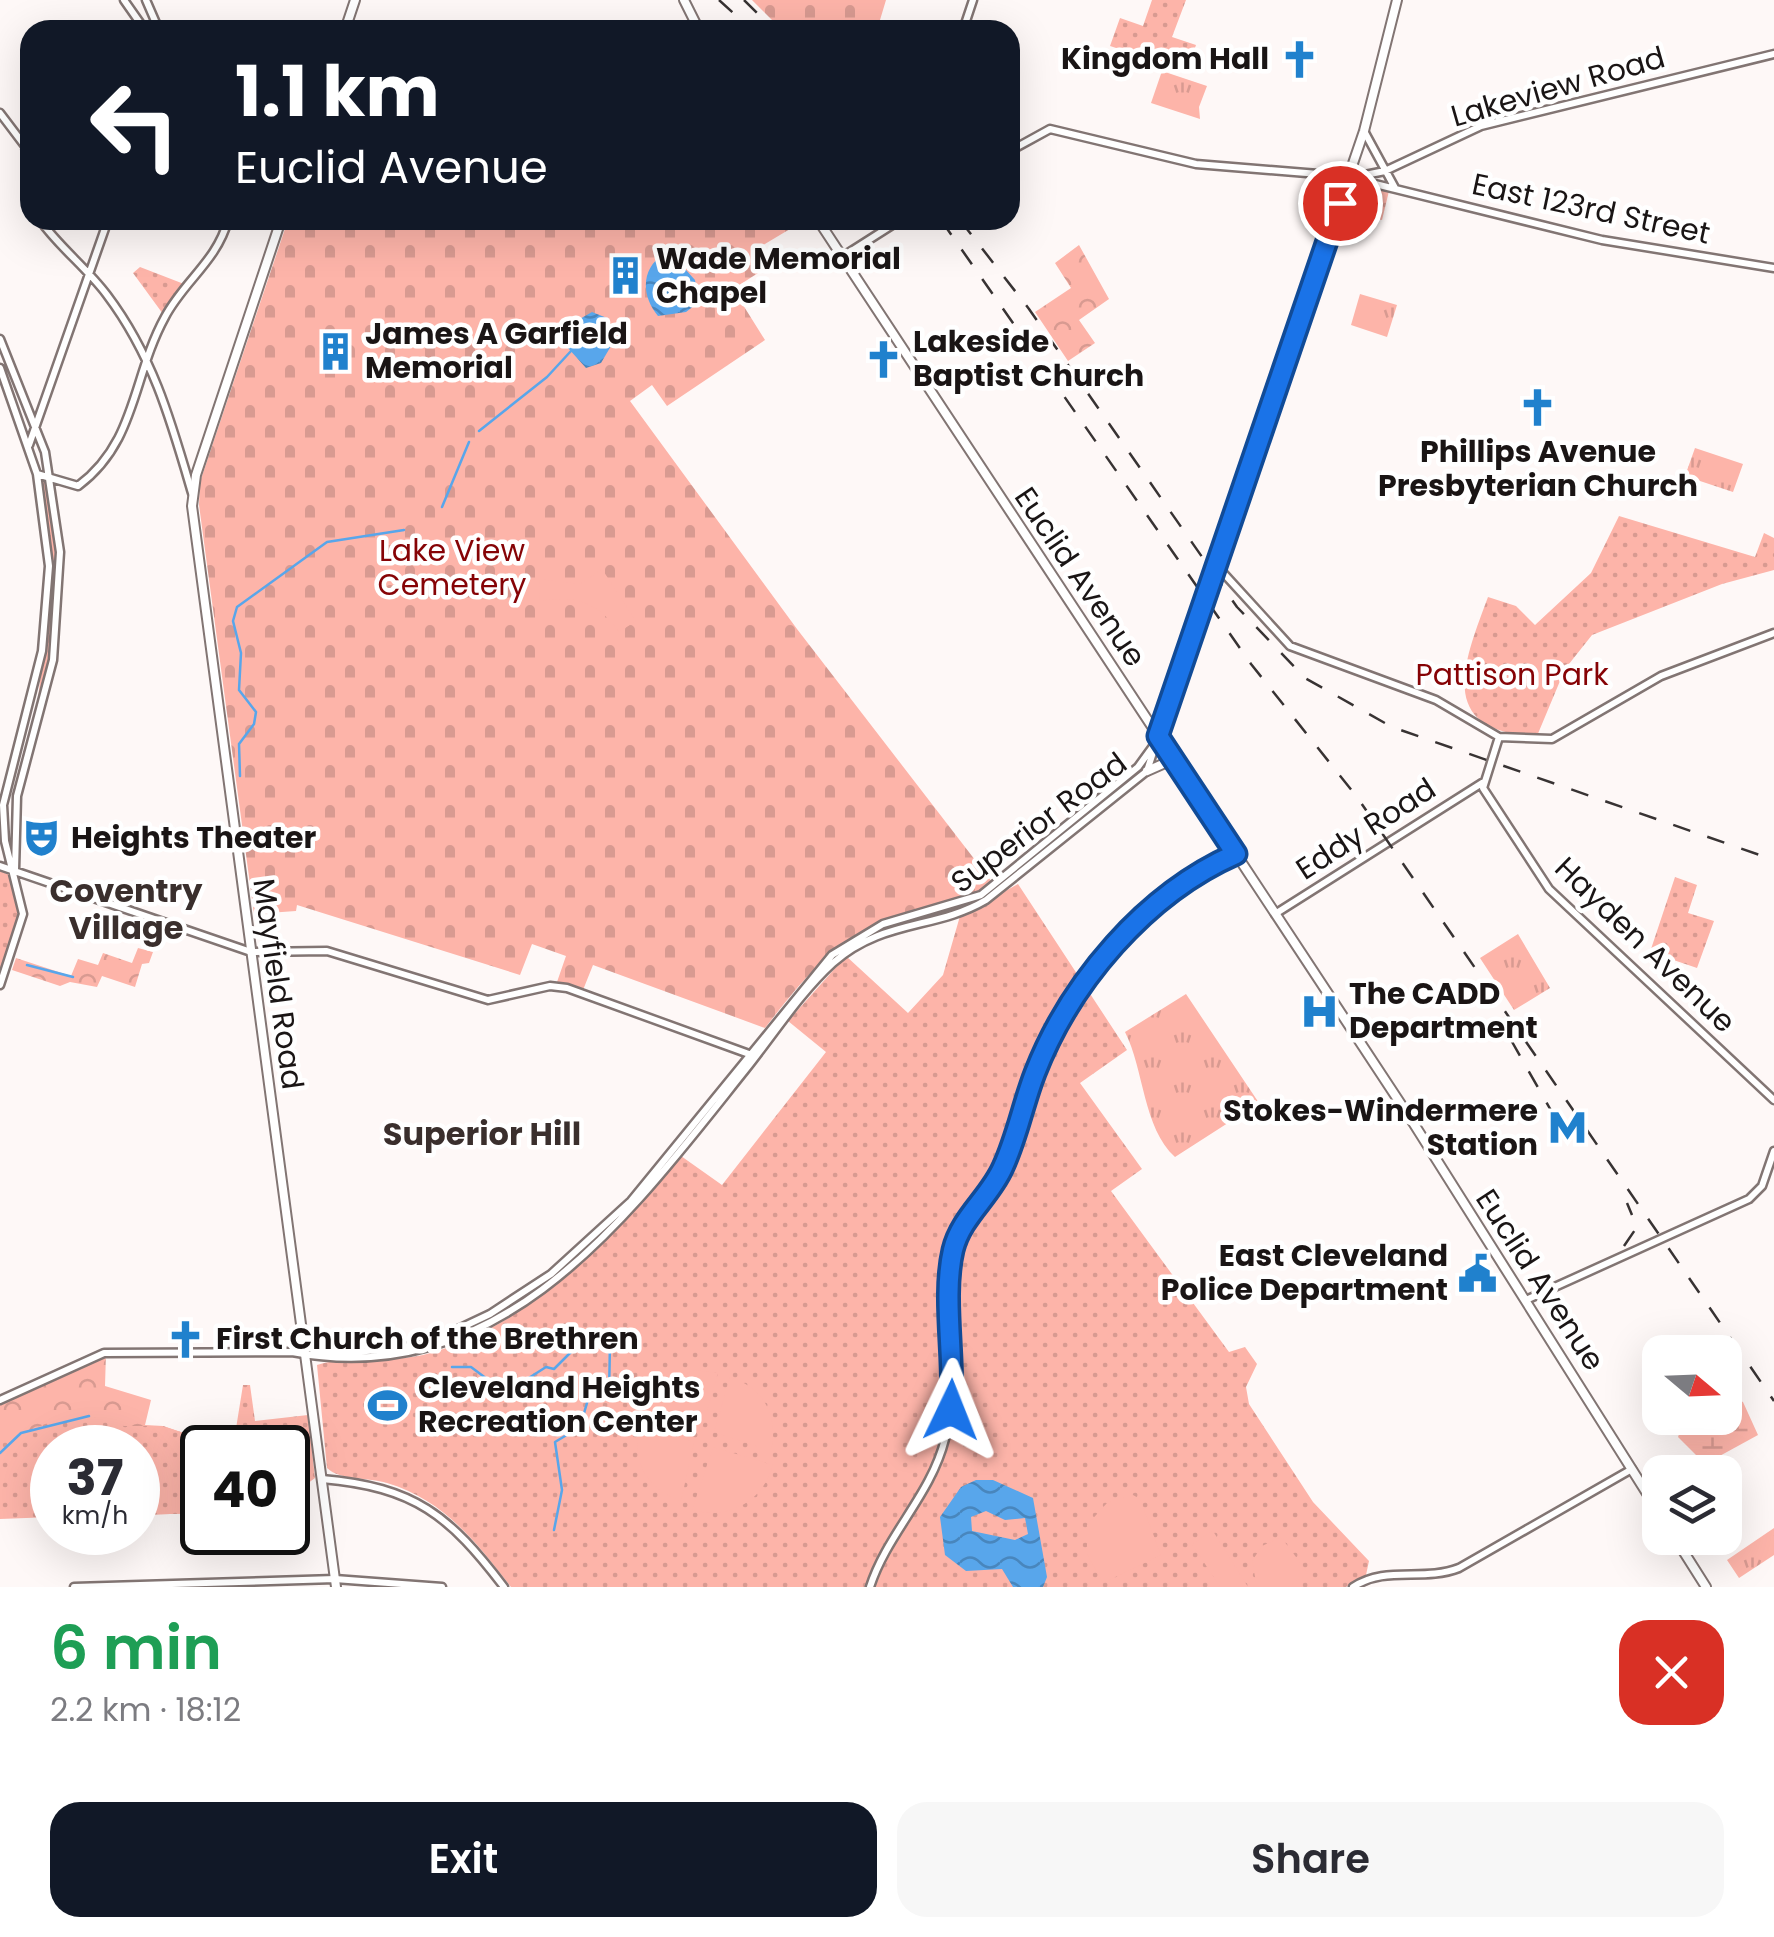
<!DOCTYPE html>
<meta charset="utf-8">
<style>
body{margin:0;font-family:Poppins,sans-serif;background:#f7f7f7;color:#2b2b33;height:100vh;display:flex;flex-direction:column;font-size:38px;white-space:nowrap}
*{box-sizing:border-box;margin:0}
p{font-size:32px;color:#7c7c81}
.icon{flex:none;width:55px;height:55px;fill:none;stroke:currentColor;stroke-width:2;stroke-linecap:round;stroke-linejoin:round}
.map{position:relative;height:1587px;overflow:hidden}
.drawer{display:flex;flex-direction:column;background:#fff;flex:1}
.drawer>*{flex:none}
.top-card{position:absolute;left:20px;top:20px;width:1000px;height:210px;border-radius:30px;box-shadow:0 10px 40px #0002;background:#111827;color:#fff;overflow:hidden}
.needle{width:65px;rotate:109deg}
.buttons{position:absolute;left:1642px;top:1335px;display:grid;gap:20px}
.buttons a{display:grid;place-items:center;width:100px;height:100px;border-radius:20px;background:#fff;box-shadow:0 10px 40px #0002;font-size:50px}
.speed{position:absolute;left:30px;top:1425px;display:flex;gap:20px;font-size:50px;font-weight:700;text-align:center}
.speed>*{display:grid;place-content:center;width:130px;height:130px;border-radius:50%;background:#fff;box-shadow:0 10px 40px #0002;line-height:1}
.speed small{font-size:25px;font-weight:400}
.speed .limit{border:5px solid #111;border-radius:15px;background:#fff;color:#111}
.pin{position:absolute;display:grid;place-items:center;width:85px;height:85px;color:#fff;margin:-42px;border:5px solid #fff;border-radius:50%;box-shadow:0 2px 10px #0007}
.me{position:absolute;width:110px;margin:-55px;rotate:2deg;stroke-linejoin:round;filter:drop-shadow(0 0 8px #0008)}
.turn{display:flex;align-items:center;gap:35px;height:210px;padding:0 50px;font-size:45px}
.turn .icon{width:130px;height:130px;stroke-width:2.5}
.turn b{display:block;font-size:70px;line-height:85px}
.round{display:grid;place-items:center;flex:none;width:105px;height:105px;border-radius:30px;background:#f7f7f7}
.summary{display:flex;align-items:center;justify-content:space-between;height:170px;padding:0 50px}
h1{font-size:60px;font-weight:600;line-height:75px;color:#1e9e55}
.action{display:flex;gap:20px;margin-top:auto;padding:20px 50px}
.action a{flex:1;height:115px;border-radius:30px;background:#111827;color:#fff;font-size:40px;font-weight:600;line-height:115px;text-align:center}
.action a+a{background:#f7f7f7;color:#2b2b33}
.map>svg:first-child{display:block}
.grass{fill:url(#grass-tufts)}
.forest{fill:url(#forest-crowns)}
.wetland{fill:url(#wetland-marsh)}
.cemetery{fill:url(#cemetery-stones)}
.park{fill:url(#park-dots)}
.garden{fill:#fdb4a9}
.water{fill:url(#water-waves);fill-rule:evenodd}
.lines{fill:none;stroke-linecap:round;stroke-linejoin:round}
.stream{stroke:#58a6eb;stroke-width:2.5}
.secondary-casing{stroke:#827573;stroke-width:11}
.primary-casing{stroke:#827573;stroke-width:12}
.secondary{stroke:#fff;stroke-width:6}
.primary{stroke:#fff;stroke-width:8}
.rail{stroke:#383333;stroke-width:2.5;stroke-dasharray:18 18;stroke-linecap:butt}
.route-casing{stroke:#114b97;stroke-width:25}
.route{stroke:#1a73e8;stroke-width:18}
.labels{text-anchor:middle;stroke-width:9;stroke-linejoin:round;paint-order:stroke}
.poi-label{font-size:30px;font-weight:bold;fill:#1a1515;stroke:#fff;text-anchor:start}
.street-label{font-size:30px;fill:#1a1515;stroke:#fff}
.park-label{font-size:30px;fill:#860306;stroke:#fff}
.neighbourhood-label{font-size:32px;font-weight:bold;fill:#3a2f2d;stroke:#fff}
</style>
<div class="map">
<svg width="1774" height="1587" viewBox="0 0 1774 1587">
<defs>
<pattern id="grass-tufts" width="24" height="20" patternUnits="userSpaceOnUse" patternTransform="scale(2.5)"><rect width="24" height="20" fill="#fdb4a9"/><path d="M3 7l-1-3M5 7V3M7 7l1-3M15 17l-1-3M17 17v-4M19 17l1-3" fill="none" stroke="#d89a91"/></pattern>
<pattern id="forest-crowns" width="20" height="18" patternUnits="userSpaceOnUse" patternTransform="scale(2.5)"><rect width="20" height="18" fill="#fdb4a9"/><path d="M2 6a3 3 0 1 1 6 0M12 15a3 3 0 1 1 6 0" fill="none" stroke="#d89a91"/></pattern>
<pattern id="wetland-marsh" width="20" height="14" patternUnits="userSpaceOnUse" patternTransform="scale(2.5)"><rect width="20" height="14" fill="#fdb4a9"/><path d="M1 5h8M5 5V1M11 12h8M15 12V8" fill="none" stroke="#d89a91"/></pattern>
<pattern id="cemetery-stones" width="16" height="16" patternUnits="userSpaceOnUse" patternTransform="scale(2.5)"><rect width="16" height="16" fill="#fdb4a9"/><path d="M2 7V4a2 2 0 0 1 4 0v3zM10 15v-3a2 2 0 0 1 4 0v3z" fill="#d89a91"/></pattern>
<pattern id="park-dots" width="8" height="8" patternUnits="userSpaceOnUse" patternTransform="scale(2.5)"><rect width="8" height="8" fill="#fdb4a9"/><path d="M2 2h.1M6 6h.1" fill="none" stroke="#d89a91" stroke-width="1.8" stroke-linecap="round"/></pattern>
<pattern id="water-waves" width="16" height="10" patternUnits="userSpaceOnUse" patternTransform="scale(2.5)"><rect width="16" height="10" fill="#58a6eb"/><path d="M0 5q4-4 8 0t8 0" fill="none" stroke="#4886bd"/></pattern>
</defs>
<rect width="100%" height="100%" fill="#fef8f7"/>
<path class="grass" d="M 1162,71 L 1207,86 L 1199,107 L 1200,119 L 1151,103 Z
M 1360,294 L 1397,305 L 1387,337 L 1351,325 Z
M 1695,448 L 1743,464 L 1733,492 L 1685,476 Z
M 42,479 L 48,481 C 57,523 67,668 38,699 L 51,581 Z
M 1518,934 L 1550,988 L 1514,1010 L 1480,958 Z
M 1186,994 L 1259,1103 L 1175,1157 C 1143,1128 1144,1069 1125,1032 Z
M 1774,1528 L 1774,1555 L 1739,1578 L 1727,1560 Z"/>
<path class="forest" d="M 1079,245 L 1109,299 L 1079,320 L 1095,343 L 1068,361 L 1035,312 L 1071,288 L 1055,263 Z
M 138,948 L 153,952 L 149,963 L 142,964 L 135,987 L 102,976 L 97,987 L 70,982 L 60,986 L 12,970 L 16,958 L 71,976 L 78,959 L 98,965 L 103,953 L 132,963 Z
M 106,1353 L 105,1386 L 151,1400 L 145,1425 L 163,1426 L 225,1447 L 202,1448 L 202,1513 L 138,1515 L 170,1445 L 33,1441 L 0,1471 L 0,1400 Z"/>
<path class="wetland" d="M 1726,1394 L 1743,1402 L 1758,1435 L 1705,1464 L 1678,1437 L 1685,1418 L 1725,1418 Z"/>
<path class="cemetery" d="M 752,0 L 886,0 L 877,30 L 782,30 Z
M 288,220 L 805,220 L 760,247 L 772,264 L 733,289 L 765,340 L 667,406 L 652,385 L 630,401 L 797,629 L 992,882 C 963,904 932,904 898,915 C 838,935 803,979 765,1028 L 593,965 L 583,990 L 557,982 L 566,956 L 532,944 L 520,975 L 297,905 L 296,911 L 254,914 L 199,505 L 200,482 Z"/>
<path class="park" d="M 1152,0 L 1186,0 L 1172,37 L 1196,45 L 1187,71 L 1110,46 L 1120,18 L 1143,26 Z
M 1352,182 L 1389,191 L 1382,220 L 1372,218 L 1369,225 L 1340,217 Z
M 140,267 L 184,284 L 163,314 L 133,273 Z
M 1619,516 L 1755,557 L 1764,533 L 1774,538 L 1774,570 L 1722,584 L 1592,635 L 1565,669 L 1537,736 C 1435,732 1463,664 1488,597 L 1516,606 L 1535,625 L 1591,573 Z
M 0,871 L 10,875 L 19,916 L 0,974 Z
M 1675,877 L 1697,885 L 1688,913 L 1714,921 L 1697,968 L 1650,952 Z
M 1018,884 L 1127,1050 L 1080,1083 L 1142,1169 L 1111,1191 L 1229,1352 L 1245,1347 L 1257,1364 L 1246,1387 L 1249,1404 L 1313,1502 L 1369,1561 L 1366,1575 L 1346,1587 L 511,1587 C 476,1542 444,1500 387,1483 C 368,1477 341,1481 327,1468 L 317,1365 C 349,1355 388,1363 423,1355 C 526,1329 617,1236 681,1156 L 722,1185 L 826,1052 L 788,1021 L 846,956 L 908,1013 L 943,975 L 960,916 Z
M 243,1385 L 250,1385 L 255,1421 L 308,1415 L 315,1478 L 288,1498 L 288,1448 L 233,1447 Z
M 89,1416 L 124,1426 L 163,1426 L 225,1447 L 202,1448 L 202,1513 L 138,1515 L 138,1448 L 52,1448 L 52,1517 L 0,1519 L 0,1444 L 45,1424 Z"/>
<path class="garden" d="M 602,569 L 636,621 L 619,632 C 597,602 577,595 540,601 L 539,579 L 580,584 Z
M 694,1370 L 718,1373 L 702,1428 L 644,1414 L 660,1386 Z
M 730,1377 C 764,1388 779,1416 771,1451 L 714,1432 Z
M 640,1426 L 694,1442 L 681,1501 C 647,1489 631,1461 640,1426 Z
M 713,1447 L 773,1465 C 763,1502 728,1520 692,1510 Z
M 1133,1495 L 1140,1499 L 1161,1555 L 1103,1583 L 1087,1554 L 1087,1525 L 1107,1503 Z
M 1213,1531 L 1248,1587 L 1220,1587 L 1192,1544 Z
M 1281,1537 L 1308,1573 L 1288,1587 L 1257,1587 L 1252,1561 L 1262,1546 Z"/>
<path class="water" d="M 669,251 L 695,280 L 699,302 L 686,312 L 658,316 C 639,293 642,264 669,251 Z
M 592,312 L 607,318 L 611,346 L 601,363 L 586,368 L 568,348 L 564,328 Z
M 976,1480 L 993,1480 L 1033,1498 L 1047,1577 L 1043,1587 L 1013,1587 L 1002,1569 L 966,1571 L 945,1555 L 940,1517 L 961,1487 ZM 986,1511 L 1005,1520 L 1025,1518 L 1028,1534 L 1015,1540 L 972,1531 L 971,1517 Z"/>
<g class="lines">
<path class="stream" d="M 479,431 L 547,377 L 571,351
M 442,507 L 469,442
M 240,776 L 239,744 L 254,724 L 256,712 L 239,690 L 241,653 L 233,621 L 237,607 L 327,542 L 404,530
M 27,965 L 73,977
M 452,1367 L 471,1367 L 491,1382 L 509,1379 L 521,1383 L 546,1367 L 554,1369 L 578,1345 L 632,1344
M 0,1453 L 21,1433 L 89,1416
M 554,1530 L 562,1490 L 555,1442 L 580,1427 L 589,1396 L 609,1397 L 610,1342"/>
<defs>
<path id="secondary" d="M 124,0 L 145,30
M 146,0 L 159,30
M 963,30 L 973,0
M 0,113 L 25,146 L 30,192
M 1364,131 L 1395,188
M 1010,151 L 1050,129 L 1196,164 L 1355,177 L 1385,171 L 1481,126 L 1774,54
M 1355,179 L 1602,240 L 1774,268
M 40,220 C 59,247 87,268 107,295 C 153,356 171,421 192,493
M 842,257 L 900,220
M 0,339 L 45,452 L 60,552 L 53,660 L 17,796 L 15,870
M 0,368 L 37,474 L 49,566 L 42,651 L 3,805 L 5,841 L 23,914 L 0,985
M 29,445 L 108,220
M 37,474 L 78,486 C 137,442 132,377 165,317 C 184,281 217,261 228,220
M 1216,565 L 1290,646 L 1436,700 L 1499,737 L 1483,788 L 1549,889 L 1774,1100
M 1499,737 L 1552,739 L 1661,676 L 1774,633
M 0,866 L 251,952 L 327,951 L 488,1000 L 550,986 L 567,988 L 749,1054
M 1275,914 L 1482,783
M 1526,1300 L 1749,1199 L 1762,1186 L 1774,1151
M 307,1355 L 396,1349 L 435,1340 L 490,1314 L 551,1274 L 631,1201 L 832,955 L 883,924 L 981,895 L 1138,767 L 1154,745
M 0,1400 L 104,1353 L 292,1352 C 503,1392 630,1214 746,1069 C 774,1034 800,993 833,963 C 883,919 935,930 986,900 L 1147,771 L 1158,737
M 322,1479 C 415,1487 449,1515 504,1587
M 74,1587 L 335,1579 L 442,1587
M 870,1587 C 887,1534 931,1495 945,1439 C 961,1376 939,1308 953,1250 C 961,1217 990,1196 1004,1166 C 1017,1136 1023,1103 1035,1073 C 1071,983 1145,893 1236,854
M 1353,1587 C 1386,1565 1423,1582 1459,1568 L 1632,1469"/>
<path id="primary" d="M 684,0 L 699,30
M 345,30 L 355,0
M 281,220 L 196,475 L 192,506 L 336,1587
M 818,220 L 1414,1124 L 1660,1514
M 1158,736 L 1364,131 L 1397,0
M 1147,771 L 1165,763 L 1177,766
M 1675,1538 L 1706,1587"/>
</defs>
<use href="#secondary" class="secondary-casing"/>
<use href="#primary" class="primary-casing"/>
<use href="#secondary" class="secondary"/>
<use href="#primary" class="primary"/>
<path class="rail" d="M 719,0 L 752,30
M 744,0 L 774,30
M 941,220 L 1251,664 L 1357,797 L 1774,1401
M 960,220 L 1029,309 L 1237,607 L 1305,678 L 1392,727 L 1774,860
M 1511,1040 L 1553,1114
M 1624,1246 L 1637,1227 L 1627,1203"/>
</g>
<g class="lines">
<defs>
<path id="route" d="M 951,1410 C 955,1360 942,1297 953,1250 C 961,1217 990,1197 1003,1167 C 1017,1137 1023,1104 1035,1073 C 1070,983 1145,894 1236,854 L 1158,736 L 1340,203"/>
</defs>
<use href="#route" class="route-casing"/>
<use href="#route" class="route"/>
</g>
<defs>
<symbol id="church-bare" viewBox="-9 -9 18 18"><path d="M-1.2-6h2.4v3.5h3.3v2.4h-3.3V6h-2.4V-.1h-3.3v-2.4h3.3Z" fill="#2081cd" stroke="#fff" stroke-width="2.5" paint-order="stroke"/></symbol>
<symbol id="building-bare" viewBox="-9 -9 18 18"><path d="M-4-6H4V6H1V3H-1V6H-4ZM-2.5-4.3h1.7v1.8h-1.7ZM.8-4.3h1.7v1.8H.8ZM-2.5-1h1.7V.8h-1.7ZM.8-1h1.7V.8H.8Z" fill="#2081cd" stroke="#fff" stroke-width="2.5" paint-order="stroke"/></symbol>
<symbol id="theatre-bare" viewBox="-9 -9 18 18"><path d="M-5-5.5Q0-4 5-5.5V0Q5 5 0 6Q-5 5-5 0ZM-3.3-2.5H-1v1.5H-3.3ZM1-2.5H3.3v1.5H1ZM-2.8 1Q0 5.5 2.8 1Z" fill="#2081cd" stroke="#fff" stroke-width="2.5" paint-order="stroke"/></symbol>
<symbol id="hospital-bare" viewBox="-9 -9 18 18"><path d="M-5-5h3v3.5h4V-5h3V5h-3V1.5h-4V5h-3Z" fill="#2081cd" stroke="#fff" stroke-width="2.5" paint-order="stroke"/></symbol>
<symbol id="metro-bare" viewBox="-9 -9 18 18"><path d="M-5.5 5V-5H-3L0 0L3-5H5.5V5H3V-.5L0 4L-3-.5V5Z" fill="#2081cd" stroke="#fff" stroke-width="2.5" paint-order="stroke"/></symbol>
<symbol id="civic-bare" viewBox="-9 -9 18 18"><path d="M-.6-6.5H3V-4.5H.6V-3L4-1V1h2V6H-6V1h2V-1L-.6-3ZM-1.2 2.5V6h2.4V2.5Z" fill="#2081cd" stroke="#fff" stroke-width="2.5" paint-order="stroke"/></symbol>
<symbol id="stadium-bare" viewBox="-9 -9 18 18"><path d="M0-5a6.5 5 0 1 0 0 10a6.5 5 0 1 0 0-10ZM-3.5-1.8h7v3.6h-7Z" fill="#2081cd" stroke="#fff" stroke-width="2.5" paint-order="stroke"/></symbol>
</defs>
<g fill-rule="evenodd">
<use href="#church-bare" x="1272" y="32" width="55" height="55"/>
<use href="#building-bare" x="598" y="248" width="55" height="55"/>
<use href="#building-bare" x="308" y="324" width="55" height="55"/>
<use href="#church-bare" x="856" y="332" width="55" height="55"/>
<use href="#church-bare" x="1510" y="380" width="55" height="55"/>
<use href="#theatre-bare" x="14" y="810" width="55" height="55"/>
<use href="#hospital-bare" x="1292" y="984" width="55" height="55"/>
<use href="#metro-bare" x="1540" y="1100" width="55" height="55"/>
<use href="#civic-bare" x="1450" y="1246" width="55" height="55"/>
<use href="#church-bare" x="158" y="1312" width="55" height="55"/>
<use href="#stadium-bare" x="360" y="1378" width="55" height="55"/>
</g>
<g class="labels">
<g class="poi-label">
<text x="1269" y="69" text-anchor="end">Kingdom Hall</text>
<text x="656" y="269">Wade Memorial<tspan x="656" dy="34">Chapel</tspan></text>
<text x="365" y="344">James A Garfield<tspan x="365" dy="34">Memorial</tspan></text>
<text x="913" y="352">Lakeside<tspan x="913" dy="34">Baptist Church</tspan></text>
<text x="1538" y="462" text-anchor="middle">Phillips Avenue<tspan x="1538" dy="34">Presbyterian Church</tspan></text>
<text x="71" y="848">Heights Theater</text>
<text x="1349" y="1004">The CADD<tspan x="1349" dy="34">Department</tspan></text>
<text x="1538" y="1121" text-anchor="end">Stokes-Windermere<tspan x="1538" dy="34">Station</tspan></text>
<text x="1448" y="1266" text-anchor="end">East Cleveland<tspan x="1448" dy="34">Police Department</tspan></text>
<text x="216" y="1349">First Church of the Brethren</text>
<text x="418" y="1398">Cleveland Heights<tspan x="418" dy="34">Recreation Center</tspan></text>
</g>
<g class="street-label">
<text transform="translate(1558 87) rotate(-16)" y="10">Lakeview Road</text>
<text transform="translate(1591 209) rotate(12)" y="10">East 123rd Street</text>
<text transform="translate(1080 577) rotate(56)" y="10">Euclid Avenue</text>
<text transform="translate(1039 823) rotate(-37)" y="10">Superior Road</text>
<text transform="translate(1366 829) rotate(-33)" y="10">Eddy Road</text>
<text transform="translate(1645 945) rotate(44)" y="10">Hayden Avenue</text>
<text transform="translate(278 984) rotate(82)" y="10">Mayfield Road</text>
<text transform="translate(1540 1280) rotate(57)" y="10">Euclid Avenue</text>
</g>
<g class="park-label">
<text x="452" y="561">Lake View<tspan x="452" dy="34">Cemetery</tspan></text>
<text x="1512" y="685">Pattison Park</text>
</g>
<g class="neighbourhood-label">
<text x="126" y="902">Coventry<tspan x="126" dy="37">Village</tspan></text>
<text x="482" y="1145">Superior Hill</text>
</g>
</g>
</svg>
<div class="buttons">
<a><svg class="needle" viewBox="-14 -14 28 28"><path d="M0-13l5 13h-10z" fill="#e53935"/><path d="M0 13l5-13h-10z" fill="#7c7c81"/></svg></a>
<a><svg class="icon" aria-label="layers" viewBox="0 0 24 24"><path d="M12 4l9 5-9 5-9-5zM3 14l9 5 9-5"/></svg></a>
</div>
<div class="speed"><div>37<small>km/h</small></div><div class="limit">40</div></div>
<div class="pin" style="left:1340px;top:203px;background:#d93025"><svg class="icon" aria-label="arrive" viewBox="0 0 24 24"><path d="M6 21V4h12l-3 4 3 4H6"/></svg></div>
<svg class="me" style="left:951px;top:1410px" viewBox="-20 -20 40 40"><path d="M0-17L14 15 0 8-14 15z" fill="#1a73e8" stroke="#fff" stroke-width="4"/></svg>
<div class="top-card">
<div class="turn"><svg class="icon" aria-label="left" viewBox="0 0 24 24"><path d="M17 20v-9H6M10 6l-5 5 5 5"/></svg><div><b>1.1 km</b>Euclid Avenue</div></div>
</div>
</div>
<section class="drawer">
<div class="summary"><div><h1>6 min</h1><p>2.2 km · 18:12</p></div><a class="round" style="background:#d93025;color:#fff"><svg class="icon" aria-label="close" viewBox="0 0 24 24"><path d="M6 6l12 12M18 6L6 18"/></svg></a></div>
<div class="action"><a>Exit</a><a>Share</a></div>
</section>
